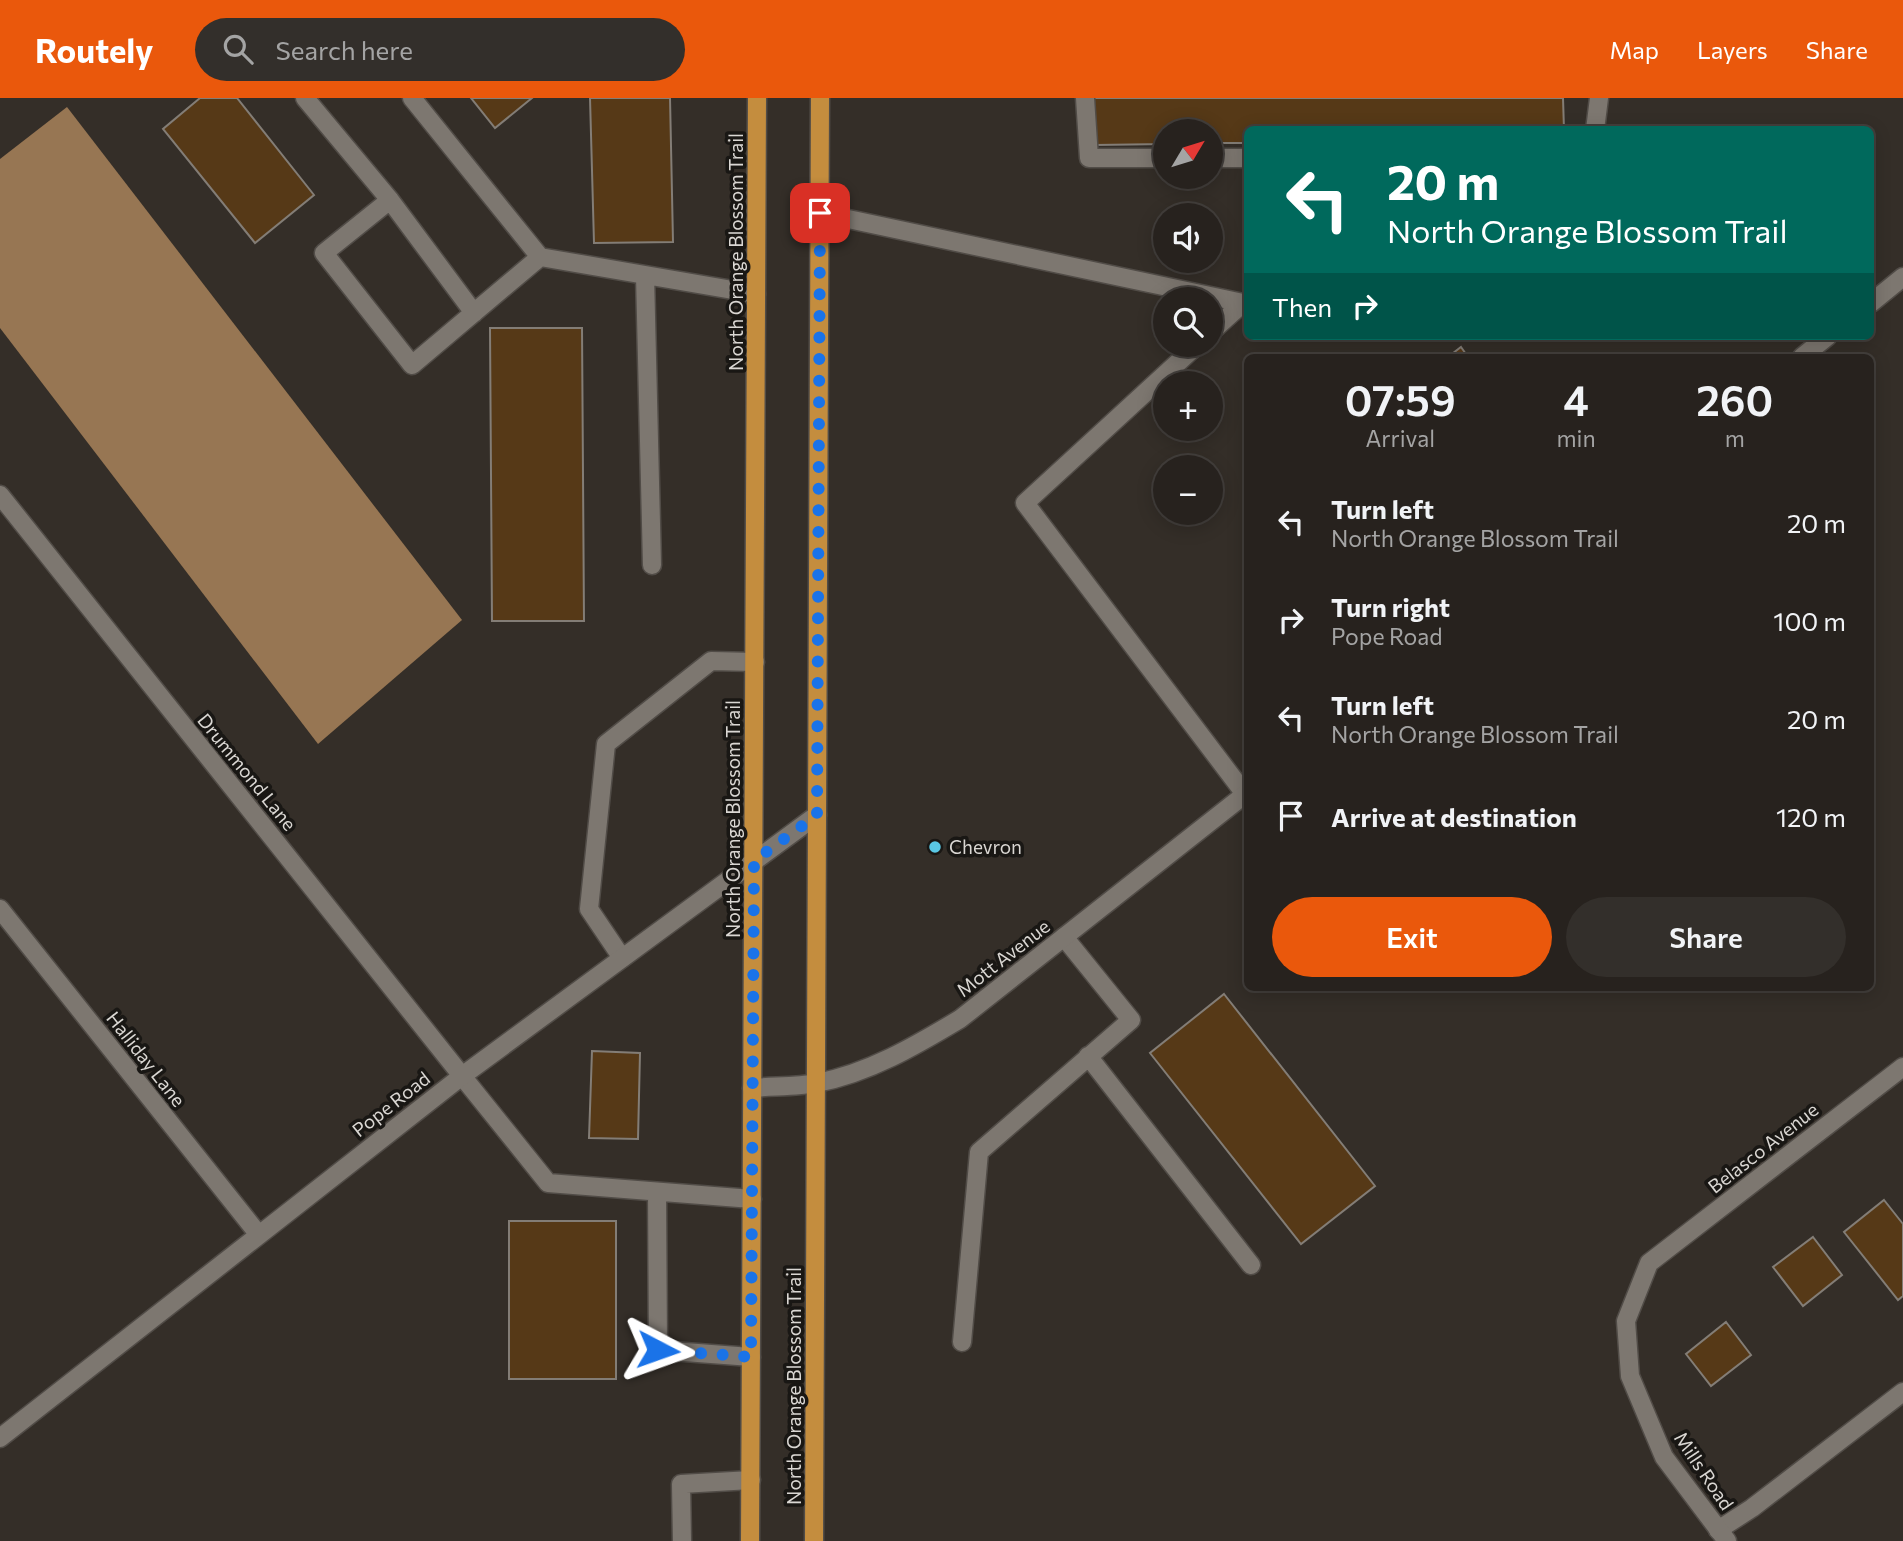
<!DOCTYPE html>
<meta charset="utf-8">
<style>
body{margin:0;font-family:Commissioner,sans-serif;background:#332f2b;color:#f1f3f6;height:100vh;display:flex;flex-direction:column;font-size:26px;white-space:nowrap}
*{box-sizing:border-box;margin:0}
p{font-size:23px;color:#a4a4a4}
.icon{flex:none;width:38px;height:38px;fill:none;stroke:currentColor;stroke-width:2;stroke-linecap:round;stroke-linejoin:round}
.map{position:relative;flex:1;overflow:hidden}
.drawer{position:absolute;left:1244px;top:256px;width:630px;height:637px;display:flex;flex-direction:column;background:#27221e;border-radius:10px;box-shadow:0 4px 18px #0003,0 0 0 2px #433f3c}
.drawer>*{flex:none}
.hud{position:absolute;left:1244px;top:28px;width:630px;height:214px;border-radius:10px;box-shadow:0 4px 18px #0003,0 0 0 2px #433f3c;background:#00695c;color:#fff;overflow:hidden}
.needle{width:46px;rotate:52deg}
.tools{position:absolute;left:1153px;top:21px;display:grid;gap:14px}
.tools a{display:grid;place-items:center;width:70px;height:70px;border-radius:50%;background:#27221e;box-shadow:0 4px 18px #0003,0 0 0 2px #433f3c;font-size:35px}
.pin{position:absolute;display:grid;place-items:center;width:60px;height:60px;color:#fff;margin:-30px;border-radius:14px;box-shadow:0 4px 10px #0006}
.me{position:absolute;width:77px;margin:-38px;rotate:94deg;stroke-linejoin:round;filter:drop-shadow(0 0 5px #0008)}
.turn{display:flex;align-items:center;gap:24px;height:147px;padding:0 28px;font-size:32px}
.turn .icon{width:91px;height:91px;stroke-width:2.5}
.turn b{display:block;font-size:49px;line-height:60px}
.then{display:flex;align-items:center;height:66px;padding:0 28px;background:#0003;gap:14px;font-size:26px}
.eta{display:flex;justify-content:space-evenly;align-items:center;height:119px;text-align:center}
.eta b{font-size:42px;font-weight:600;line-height:49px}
.cta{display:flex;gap:14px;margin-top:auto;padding:14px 28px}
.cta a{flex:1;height:80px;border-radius:42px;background:#ea580c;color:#fff;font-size:28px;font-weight:600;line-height:80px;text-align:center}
.cta a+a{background:#332f2b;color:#f1f3f6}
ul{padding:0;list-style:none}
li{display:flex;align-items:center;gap:21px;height:98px;padding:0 28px}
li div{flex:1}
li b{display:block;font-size:26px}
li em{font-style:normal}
header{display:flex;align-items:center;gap:42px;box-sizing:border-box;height:98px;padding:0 35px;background:#ea580c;color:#fff}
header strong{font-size:33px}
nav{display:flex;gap:38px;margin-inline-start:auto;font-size:24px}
.search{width:490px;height:63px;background:#332f2b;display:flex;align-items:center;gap:18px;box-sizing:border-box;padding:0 24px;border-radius:38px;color:#a4a4a4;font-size:26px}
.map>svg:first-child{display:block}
.water{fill:#977653}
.building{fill:#563917;stroke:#837d76;stroke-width:2}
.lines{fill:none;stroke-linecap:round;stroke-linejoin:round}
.service-casing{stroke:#514c47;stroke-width:21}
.minor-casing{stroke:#514c47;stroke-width:21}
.tertiary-casing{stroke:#514c47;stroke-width:21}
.primary-casing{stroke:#514c47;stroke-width:21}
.service{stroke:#7d7770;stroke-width:18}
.minor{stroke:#7d7770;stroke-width:18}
.tertiary{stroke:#7d7770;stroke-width:18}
.primary{stroke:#c48d3e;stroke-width:18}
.route{stroke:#1a73e8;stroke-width:12;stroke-dasharray:0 21.6}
.poi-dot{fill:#5ac8e5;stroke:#191714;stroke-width:2.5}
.labels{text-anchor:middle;stroke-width:7;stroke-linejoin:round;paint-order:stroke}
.street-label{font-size:19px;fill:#dad7d3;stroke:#191714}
.poi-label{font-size:19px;fill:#dad7d3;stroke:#191714;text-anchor:start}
</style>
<header>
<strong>Routely</strong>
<div class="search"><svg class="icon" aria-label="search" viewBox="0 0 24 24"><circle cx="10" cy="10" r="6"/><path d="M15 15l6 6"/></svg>Search here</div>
<nav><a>Map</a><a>Layers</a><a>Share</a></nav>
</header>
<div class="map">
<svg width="1903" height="1443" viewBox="0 0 1903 1443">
<rect width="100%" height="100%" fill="#342e28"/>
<path class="water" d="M 67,9 L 462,522 L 318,646 L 0,230 L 0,61 Z"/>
<path class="building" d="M 200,0 L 237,0 L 314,97 L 255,145 L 163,31 Z
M 471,0 L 532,0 L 495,30 Z
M 590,0 L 670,0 L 673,144 L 594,145 Z
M 1094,0 L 1563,0 L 1564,32 L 1248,32 L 1248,45 L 1211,45 L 1211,33 L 1166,33 L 1166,46 L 1095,47 Z
M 490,230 L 582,230 L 584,523 L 492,523 Z
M 1461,249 L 1468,259 L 1448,259 Z
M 1224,896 L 1375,1088 L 1301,1146 L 1150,955 Z
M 592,953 L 640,955 L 638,1041 L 589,1040 Z
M 1884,1102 L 1903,1126 L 1903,1198 L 1898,1202 L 1844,1134 Z
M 509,1123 L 616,1123 L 616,1281 L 509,1281 Z
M 1813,1139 L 1842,1177 L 1803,1208 L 1773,1169 Z
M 1726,1224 L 1751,1257 L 1711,1288 L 1686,1256 Z"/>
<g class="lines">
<defs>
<path id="service" d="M 305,0 L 390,102 L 474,215
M 412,0 L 540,159
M 1085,0 L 1089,60 L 1166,60
M 1595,32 L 1599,0
M 1211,60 L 1248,60
M 390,102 L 324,155 L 412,267 L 540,159 L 756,196
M 820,115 L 1243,205 L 1211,234
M 645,177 L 652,467
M 1197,247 L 1025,405 L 1245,696
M 622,860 L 589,811 L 606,646 L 711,563 L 755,564
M 1088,958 L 1251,1167
M 462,978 L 548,1085 L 752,1101
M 657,1094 L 658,1252 L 751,1259
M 962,1244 L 979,1054 L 1131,922 L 1064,839
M 1718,1432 L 1752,1410 L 1903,1294
M 682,1443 L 681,1386 L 751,1382"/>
<path id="minor" d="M 0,397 L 462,978
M 0,811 L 259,1137
M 0,1340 L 462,978 L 817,717
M 1727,1443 L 1664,1359 L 1630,1278 L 1626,1223 L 1649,1165 L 1903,969"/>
<path id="tertiary" d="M 1871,205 L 1903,179
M 1802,259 L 1828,238
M 752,990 C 774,988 797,989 817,985 C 869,975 915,948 960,921 L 1248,694"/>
<path id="primary" d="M 750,1443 L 757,0
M 814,1443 L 820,0"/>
</defs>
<use href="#service" class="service-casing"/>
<use href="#minor" class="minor-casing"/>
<use href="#tertiary" class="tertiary-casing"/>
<use href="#primary" class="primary-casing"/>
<use href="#service" class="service"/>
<use href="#minor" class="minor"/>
<use href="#tertiary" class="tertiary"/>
<use href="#primary" class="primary"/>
</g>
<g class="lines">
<path class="route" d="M 658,1252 L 751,1259 L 754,763 L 817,717 L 820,115"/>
</g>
<circle class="poi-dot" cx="935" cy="749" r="7"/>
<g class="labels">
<g class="street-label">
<text transform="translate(736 154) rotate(-90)" y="7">North Orange Blossom Trail</text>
<text transform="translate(247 674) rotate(51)" y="7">Drummond Lane</text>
<text transform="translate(733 721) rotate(-90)" y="7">North Orange Blossom Trail</text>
<text transform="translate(1003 860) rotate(-38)" y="7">Mott Avenue</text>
<text transform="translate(146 961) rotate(52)" y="7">Halliday Lane</text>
<text transform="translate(391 1006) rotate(-38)" y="7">Pope Road</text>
<text transform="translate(1763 1050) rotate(-38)" y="7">Belasco Avenue</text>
<text transform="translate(794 1288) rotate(-90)" y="7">North Orange Blossom Trail</text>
<text transform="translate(1704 1373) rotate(56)" y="7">Mills Road</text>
</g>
<g class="poi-label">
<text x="949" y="756">Chevron</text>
</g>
</g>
</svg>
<div class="tools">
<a><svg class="needle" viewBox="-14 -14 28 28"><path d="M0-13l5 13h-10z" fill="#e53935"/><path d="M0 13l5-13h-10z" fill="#a4a4a4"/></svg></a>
<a><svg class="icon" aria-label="sound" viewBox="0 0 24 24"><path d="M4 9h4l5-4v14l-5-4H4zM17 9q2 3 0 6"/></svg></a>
<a><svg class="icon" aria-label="search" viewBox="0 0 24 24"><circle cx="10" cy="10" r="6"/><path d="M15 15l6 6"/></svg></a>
<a>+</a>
<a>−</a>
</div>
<div class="pin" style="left:820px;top:115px;background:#d93025"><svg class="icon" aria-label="arrive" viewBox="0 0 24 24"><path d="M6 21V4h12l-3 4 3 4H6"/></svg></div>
<svg class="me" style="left:658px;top:1252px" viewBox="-20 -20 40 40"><path d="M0-17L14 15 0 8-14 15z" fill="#1a73e8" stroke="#fff" stroke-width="4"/></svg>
<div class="hud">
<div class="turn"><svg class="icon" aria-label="left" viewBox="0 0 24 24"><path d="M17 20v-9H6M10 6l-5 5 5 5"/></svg><div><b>20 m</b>North Orange Blossom Trail</div></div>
<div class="then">Then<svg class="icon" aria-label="right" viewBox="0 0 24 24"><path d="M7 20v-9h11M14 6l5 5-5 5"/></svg></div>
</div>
<section class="drawer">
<div class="eta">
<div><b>07:59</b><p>Arrival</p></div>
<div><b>4</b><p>min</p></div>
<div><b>260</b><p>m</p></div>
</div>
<ul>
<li><svg class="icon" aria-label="left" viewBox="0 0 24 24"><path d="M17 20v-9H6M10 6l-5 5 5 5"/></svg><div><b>Turn left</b><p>North Orange Blossom Trail</p></div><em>20 m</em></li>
<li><svg class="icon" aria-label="right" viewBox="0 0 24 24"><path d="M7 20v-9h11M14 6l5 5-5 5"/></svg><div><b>Turn right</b><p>Pope Road</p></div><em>100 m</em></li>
<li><svg class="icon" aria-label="left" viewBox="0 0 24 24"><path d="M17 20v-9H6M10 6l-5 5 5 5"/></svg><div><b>Turn left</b><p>North Orange Blossom Trail</p></div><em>20 m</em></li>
<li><svg class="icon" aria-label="arrive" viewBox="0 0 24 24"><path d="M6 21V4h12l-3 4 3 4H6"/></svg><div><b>Arrive at destination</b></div><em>120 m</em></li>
</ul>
<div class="cta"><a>Exit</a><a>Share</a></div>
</section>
</div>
